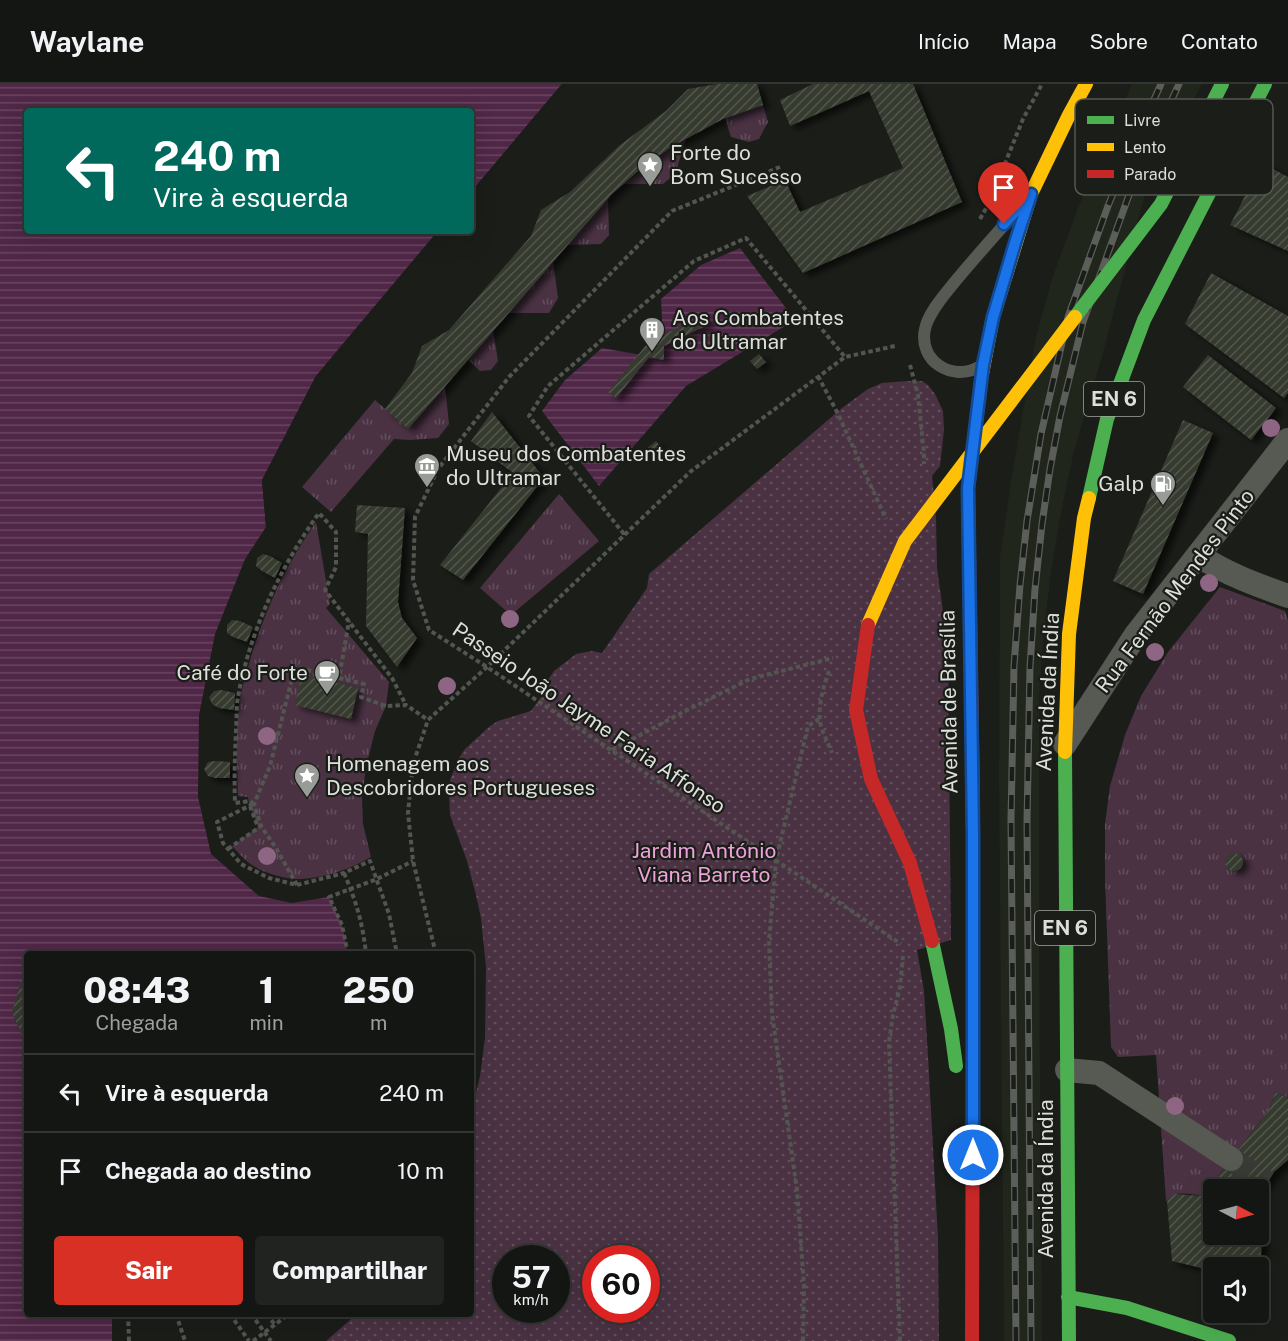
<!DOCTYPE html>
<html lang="pt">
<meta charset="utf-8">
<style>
body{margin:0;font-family:"Public Sans",sans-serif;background:#212321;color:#f1f3f6;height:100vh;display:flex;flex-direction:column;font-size:22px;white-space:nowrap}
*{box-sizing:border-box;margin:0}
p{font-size:20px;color:#9d9fa0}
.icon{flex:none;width:33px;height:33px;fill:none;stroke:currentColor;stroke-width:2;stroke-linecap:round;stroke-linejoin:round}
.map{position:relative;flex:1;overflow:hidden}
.sheet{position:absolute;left:24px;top:867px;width:450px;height:366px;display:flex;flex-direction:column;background:#141613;border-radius:6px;box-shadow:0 6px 24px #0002,0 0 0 2px #333533}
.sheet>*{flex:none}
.top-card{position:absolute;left:24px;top:24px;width:450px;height:126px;border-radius:6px;box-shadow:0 6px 24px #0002,0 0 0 2px #333533;background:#00695c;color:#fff;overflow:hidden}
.needle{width:39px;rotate:96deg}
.controls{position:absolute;left:1203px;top:1095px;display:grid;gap:12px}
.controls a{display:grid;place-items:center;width:66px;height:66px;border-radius:6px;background:#141613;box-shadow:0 6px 24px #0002,0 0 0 2px #333533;font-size:30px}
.speed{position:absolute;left:492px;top:1161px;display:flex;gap:12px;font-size:30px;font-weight:700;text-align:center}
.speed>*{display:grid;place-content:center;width:78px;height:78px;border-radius:50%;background:#141613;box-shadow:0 6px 24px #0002,0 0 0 2px #333533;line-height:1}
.speed small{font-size:15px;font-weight:400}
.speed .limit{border:9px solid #d22;background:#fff;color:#111}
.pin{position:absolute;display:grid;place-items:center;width:51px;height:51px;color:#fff;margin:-62px -26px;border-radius:50% 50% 50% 0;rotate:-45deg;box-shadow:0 0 6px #0007}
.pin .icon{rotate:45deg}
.me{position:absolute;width:66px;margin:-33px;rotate:0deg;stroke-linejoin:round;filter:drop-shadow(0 0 4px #0008)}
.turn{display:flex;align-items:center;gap:21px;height:126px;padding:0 30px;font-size:27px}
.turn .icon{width:78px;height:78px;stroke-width:2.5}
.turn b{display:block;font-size:42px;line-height:51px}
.eta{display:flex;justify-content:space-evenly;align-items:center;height:102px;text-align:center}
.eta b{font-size:36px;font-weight:800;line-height:42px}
.cta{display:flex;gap:12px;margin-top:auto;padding:12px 30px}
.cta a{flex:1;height:69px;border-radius:6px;background:#d93025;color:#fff;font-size:24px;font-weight:800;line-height:69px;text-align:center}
.cta a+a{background:#212321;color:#f1f3f6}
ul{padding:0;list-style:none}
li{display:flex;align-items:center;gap:18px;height:78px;padding:0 30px;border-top:2px solid #333533}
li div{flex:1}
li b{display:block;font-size:22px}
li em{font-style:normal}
header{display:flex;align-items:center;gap:36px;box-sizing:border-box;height:84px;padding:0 30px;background:#141613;border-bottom:2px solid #333533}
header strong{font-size:28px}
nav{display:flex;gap:33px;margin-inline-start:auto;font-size:21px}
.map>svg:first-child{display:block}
.built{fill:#20261b}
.grass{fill:url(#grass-tufts)}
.park{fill:url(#park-dots);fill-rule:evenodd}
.water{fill:url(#water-rules)}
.pier{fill:#1b1d19}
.building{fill:url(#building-hatch);filter:url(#shadow)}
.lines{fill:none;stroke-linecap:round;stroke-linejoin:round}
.street-tunnel{stroke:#383a36;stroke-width:24;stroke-dasharray:24 12;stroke-linecap:butt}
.path{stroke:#525550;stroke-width:4;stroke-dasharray:4.5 3;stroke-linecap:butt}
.lane{stroke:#565a52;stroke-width:12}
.street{stroke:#565a52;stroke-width:24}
.fast{stroke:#4caf50;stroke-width:14}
.slow{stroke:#ffc107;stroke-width:14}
.jam{stroke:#c62828;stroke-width:14}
.rail-casing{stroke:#5c5e5a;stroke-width:7}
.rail{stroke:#1b1e18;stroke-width:4.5;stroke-dasharray:14;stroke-linecap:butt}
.fast-bridge{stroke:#4caf50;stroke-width:14}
.slow-bridge{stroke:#ffc107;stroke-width:14}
.jam-bridge{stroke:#c62828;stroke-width:14}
.tree{fill:#8e6684}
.route-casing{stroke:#114b97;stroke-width:15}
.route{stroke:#1a73e8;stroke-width:10}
.labels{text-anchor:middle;stroke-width:4.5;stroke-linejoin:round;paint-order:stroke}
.shield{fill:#1b1e18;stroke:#a2a5a0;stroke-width:1.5}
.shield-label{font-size:20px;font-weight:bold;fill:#dcdfda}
.poi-label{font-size:21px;fill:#dcdfda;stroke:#1b1e18;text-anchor:start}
.street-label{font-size:21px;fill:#dcdfda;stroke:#1b1e18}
.park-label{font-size:21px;fill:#eda2db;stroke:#1b1e18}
.key{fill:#1b1e18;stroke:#555852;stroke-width:1.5}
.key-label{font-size:16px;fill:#dcdfda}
</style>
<header>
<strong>Waylane</strong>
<nav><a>Início</a><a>Mapa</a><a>Sobre</a><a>Contato</a></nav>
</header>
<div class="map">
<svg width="1288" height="1257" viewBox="0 0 1288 1257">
<defs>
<pattern id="grass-tufts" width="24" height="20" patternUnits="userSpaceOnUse" patternTransform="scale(1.5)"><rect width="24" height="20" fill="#4a3243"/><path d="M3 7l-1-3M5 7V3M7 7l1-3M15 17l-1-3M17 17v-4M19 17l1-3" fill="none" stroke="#644f5e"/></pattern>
<pattern id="park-dots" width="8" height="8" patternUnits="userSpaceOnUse" patternTransform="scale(1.5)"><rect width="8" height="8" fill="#4a3243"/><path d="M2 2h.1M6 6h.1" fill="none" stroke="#644f5e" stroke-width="1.8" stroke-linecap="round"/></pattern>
<pattern id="water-rules" width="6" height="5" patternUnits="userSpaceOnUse" patternTransform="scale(1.5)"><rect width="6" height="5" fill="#502747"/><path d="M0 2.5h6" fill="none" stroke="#694661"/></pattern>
<pattern id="building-hatch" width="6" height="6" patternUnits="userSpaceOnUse" patternTransform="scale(1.5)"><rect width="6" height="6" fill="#363b2f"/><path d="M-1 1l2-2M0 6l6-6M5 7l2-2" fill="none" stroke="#52574d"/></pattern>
<filter id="shadow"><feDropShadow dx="6" dy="4" stdDeviation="3" flood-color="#0009"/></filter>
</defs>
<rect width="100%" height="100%" fill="#1b1d19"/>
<path class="built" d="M 1132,0 L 1202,0 L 1145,110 L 1101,276 L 1074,367 L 1060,434 L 1050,495 L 1043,557 L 1039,615 L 1039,850 L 1042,1257 L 1004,1257 L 999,696 L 1000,473 L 1011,397 L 1036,253 L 1043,228 L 1053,192 L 1077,126 Z"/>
<path class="grass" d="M 763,21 L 768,38 L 759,55 L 749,58 L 731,53 L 725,34 Z
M 686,55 L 675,90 L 663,100 L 624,100 L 671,63 Z
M 608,115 L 609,151 L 601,160 L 567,161 Z
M 553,177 L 558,214 L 549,229 L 508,229 Z
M 493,246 L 498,277 L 491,286 L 480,287 L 468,276 Z
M 445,302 L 449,340 L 438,354 L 410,356 L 394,355 L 331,428 L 302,403 L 375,316 L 408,345 Z
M 559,410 L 599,457 L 511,531 L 480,504 Z
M 316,438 L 330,520 L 326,524 L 389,598 L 386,622 L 375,647 L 366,683 L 362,714 L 363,740 L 371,773 C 351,785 324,794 301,795 C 287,796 263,789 252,781 C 244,776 238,768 232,762 L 258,743 L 249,719 L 248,713 L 238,712 C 237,681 235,647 240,615 C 242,603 246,591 249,580 C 264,527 285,483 316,438 Z
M 1220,503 L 1285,527 L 1288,536 L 1288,1014 L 1275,1008 L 1270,1024 L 1203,1112 C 1191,1111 1174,1105 1167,1117 L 1166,1117 L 1156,971 L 1118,973 L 1111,963 L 1105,794 L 1105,740 L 1110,702 L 1125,651 L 1141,612 L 1168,568 Z"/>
<path class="park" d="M 908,297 L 922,297 L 928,301 L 935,310 L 943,327 L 944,346 L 940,382 L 932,392 L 936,434 L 937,484 L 948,563 L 951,856 L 917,866 L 924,907 L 928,972 L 938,1155 L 939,1257 L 326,1257 L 357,1230 L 471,1230 L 471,1030 L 480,992 L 485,954 L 486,883 L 481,834 L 476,811 L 467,777 L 450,731 L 449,709 L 450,696 L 459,674 L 465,665 L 490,642 L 498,637 L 531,627 L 546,606 L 548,596 L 554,587 L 576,570 L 592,567 L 602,569 L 647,504 L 649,490 L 842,324 L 868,305 L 882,299 ZM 506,1174 L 556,1174 L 556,1226 L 506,1226 ZM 596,1174 L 646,1174 L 646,1226 L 596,1226 Z"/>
<path class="water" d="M 0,0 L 562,0 L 471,108 L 471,27 L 27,27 L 27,147 L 438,147 L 316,292 L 262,396 L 266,443 L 245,475 L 215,550 L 199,631 L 198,713 L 211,770 L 259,812 L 292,819 L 329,813 L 342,841 L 348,870 L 27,870 L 27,1230 L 112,1230 L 112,1257 L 0,1257 Z
M 740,164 L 795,236 L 686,302 L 599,402 L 542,327 L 565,296 L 602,264 L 664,275 L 661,215 L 701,181 Z"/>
<path class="pier" d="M 562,0 L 565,0 L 564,2 L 473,110 L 471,111 L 471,108 Z
M 438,147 L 441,147 L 319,293 L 265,397 L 269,439 L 266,443 L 262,396 L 316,292 Z"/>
<path class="building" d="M 717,0 L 757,0 L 763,21 L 723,35 L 671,63 L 636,89 L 612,110 L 408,345 L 385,325 L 412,289 L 422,262 L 449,246 L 531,152 L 541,126 L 570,108 L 620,61 L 666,27 L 688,5 Z
M 813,0 L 913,0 L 962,118 L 803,189 L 747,112 L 785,96 L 800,128 L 903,84 L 869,7 L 790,42 L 780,16 Z
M 1262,79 L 1288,93 L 1288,167 L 1230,141 Z
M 1211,189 L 1288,232 L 1288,309 L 1284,314 L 1185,240 Z
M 705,231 L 709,240 L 664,262 L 664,276 L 649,273 L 616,314 L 608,308 L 646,261 L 650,264 L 655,261 L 652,256 Z
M 759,270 L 766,278 L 757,285 L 750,277 Z
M 1208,271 L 1276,324 L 1251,356 L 1183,303 Z
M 492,328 L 544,394 L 463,496 L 440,481 L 513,389 L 471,357 Z
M 1183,336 L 1213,349 L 1143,510 L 1113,497 Z
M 656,357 L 662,365 L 653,372 L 647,364 Z
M 357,421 L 405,424 L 398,518 L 402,534 L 417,554 L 397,583 L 366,542 L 368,450 L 355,448 Z
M 263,470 L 270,472 L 282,479 L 275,494 L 262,487 L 256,482 L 257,474 Z
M 232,536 L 240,537 L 253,543 L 247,558 L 233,553 L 227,549 L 227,541 Z
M 302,590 L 358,604 L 351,635 L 295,621 Z
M 221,606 L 235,609 L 234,626 L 219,624 L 212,620 L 209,613 L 214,607 Z
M 215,677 L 230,678 L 230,694 L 215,694 L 208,692 L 204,685 L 208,678 Z
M1225 778a9 9 0 1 1 18 0a9 9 0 1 1-18 0Z
M 27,887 L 27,963 L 12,928 L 23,890 Z
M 1275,1008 L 1288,1014 L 1288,1076 L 1274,1088 L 1258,1114 L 1258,1106 L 1214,1106 L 1214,1150 L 1258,1150 L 1262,1156 L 1260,1184 L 1214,1184 L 1214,1187 L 1172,1177 L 1167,1117 L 1169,1114 L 1171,1112 L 1176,1110 L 1203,1112 L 1270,1024 Z"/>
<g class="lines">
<path class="street-tunnel" d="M 1231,1075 L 1267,1099"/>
<path class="path" d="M 780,83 L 672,127 L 509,293 L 438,385 L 415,433 L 413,496 L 429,546 L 487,583 L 901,860
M 980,135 L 989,119 L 1023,35 L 1042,0
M 910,281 L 918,311 L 924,370 L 924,380
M 818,292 L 837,328 L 886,435
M 624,450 L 529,332 L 548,302 L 694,177 L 746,154 L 845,273
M 829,587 C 824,601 818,621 820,636 C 821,647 828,658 832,669
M 339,594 L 364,600 L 361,613 L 386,622 L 406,621 L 428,636
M 612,666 L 687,626 L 750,595 L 833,574
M 253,720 L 217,738 L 223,759 L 241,780 L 269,794 L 297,801 L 344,789 L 370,777 L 389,830 L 397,870
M 254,720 L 250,717 L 235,719 C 234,694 235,670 236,645 C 237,634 236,623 238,613 C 250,546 280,484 319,429 L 336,448 L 336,483 L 325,506 L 392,594 L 406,621
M 250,722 L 258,743
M 228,765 L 261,742
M 344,789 C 356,817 363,840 366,870
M 297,801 L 276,764 L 261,742 L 254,720 L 270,682 L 295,583 L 339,594 L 349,537
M 348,870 L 342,841 L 329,813 L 377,795 L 413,777
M 436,870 L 413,777 L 408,729 L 413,680 L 428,636 L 487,583 L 690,388 L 845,273 L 895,262
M 128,1230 L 129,1257
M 176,1230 L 185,1257
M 230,1230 L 249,1257
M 251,1230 L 271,1257
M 267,1230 L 275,1241
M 253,1257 L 289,1230
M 803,1257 L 804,1201 L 797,1106 L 772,930 L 769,857 L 776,776 L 808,642 L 819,635
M 900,1257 L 889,958 L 893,931 L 900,903 L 903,872"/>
<path class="lane" d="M 979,283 C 952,298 918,277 925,245 C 928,231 940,216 949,205 C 969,180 991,156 1013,131"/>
<path class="street" d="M 1198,471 C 1226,490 1257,501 1288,512
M 1065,660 L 1135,552 L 1288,356
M 1067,986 L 1099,989 L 1231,1075"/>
<path class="fast" d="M 1089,414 L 1107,335 L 1144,236 L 1265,0
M 972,652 L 973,750 L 973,953
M 1065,668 L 1069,1257
M 932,857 L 951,945 L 956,982
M 1068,1213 L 1127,1224 L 1229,1257"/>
<path class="slow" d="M 982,290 L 993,233 L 1031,110 L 1069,31 L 1086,0
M 1065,668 L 1069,550 L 1084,434 L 1089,414"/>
<path class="jam" d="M 972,652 L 968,404 L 982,290
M 972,1257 L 973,953"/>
<defs>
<path id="rail" d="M 1016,1257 L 1011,736 L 1014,582 L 1020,501 L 1027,437 L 1041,350 L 1068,233 L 1108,122 L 1128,73 L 1161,0
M 1031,1257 L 1027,738 L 1030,583 L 1035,505 L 1042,440 L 1050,385 L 1060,332 L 1083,238 L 1129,111 L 1144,76 L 1179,0"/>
</defs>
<use href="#rail" class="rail-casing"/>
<use href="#rail" class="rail"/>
<path class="fast-bridge" d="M 1075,233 L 1161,120 L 1222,0"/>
<path class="slow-bridge" d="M 868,541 L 905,457 L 1075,233"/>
<path class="jam-bridge" d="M 868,541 L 856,626 L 871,695 L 910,779 L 932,857"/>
</g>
<g class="tree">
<circle cx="1271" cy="344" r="9"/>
<circle cx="1209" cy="499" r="9"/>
<circle cx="510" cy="535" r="9"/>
<circle cx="1155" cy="568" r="9"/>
<circle cx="447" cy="602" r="9"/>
<circle cx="267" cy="652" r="9"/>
<circle cx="267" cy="772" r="9"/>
<circle cx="1175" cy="1022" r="9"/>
</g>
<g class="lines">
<defs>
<path id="route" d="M 973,1071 L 973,750 L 968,404 L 983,281 L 993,233 L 1015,159 L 1031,110 L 1004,140"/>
</defs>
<use href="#route" class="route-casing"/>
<use href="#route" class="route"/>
</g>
<defs>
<symbol id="sight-pin" viewBox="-11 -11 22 30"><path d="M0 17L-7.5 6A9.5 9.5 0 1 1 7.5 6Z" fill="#989b96" stroke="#1b1e18"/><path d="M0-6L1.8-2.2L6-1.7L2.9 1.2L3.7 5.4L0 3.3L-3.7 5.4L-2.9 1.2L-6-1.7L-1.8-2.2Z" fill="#fff"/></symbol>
<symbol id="building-pin" viewBox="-11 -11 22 30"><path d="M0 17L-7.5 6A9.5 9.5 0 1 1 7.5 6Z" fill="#989b96" stroke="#1b1e18"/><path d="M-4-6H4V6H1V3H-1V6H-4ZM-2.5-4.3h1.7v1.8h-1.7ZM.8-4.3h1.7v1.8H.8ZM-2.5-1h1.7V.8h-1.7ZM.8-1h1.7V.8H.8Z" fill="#fff"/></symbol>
<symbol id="museum-pin" viewBox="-11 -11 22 30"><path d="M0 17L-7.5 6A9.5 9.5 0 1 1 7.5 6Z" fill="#989b96" stroke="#1b1e18"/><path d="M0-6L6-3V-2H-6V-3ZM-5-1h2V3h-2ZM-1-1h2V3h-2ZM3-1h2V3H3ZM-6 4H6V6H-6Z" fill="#fff"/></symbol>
<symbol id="fuel-pin" viewBox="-11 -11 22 30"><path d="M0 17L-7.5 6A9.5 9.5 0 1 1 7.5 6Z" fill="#989b96" stroke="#1b1e18"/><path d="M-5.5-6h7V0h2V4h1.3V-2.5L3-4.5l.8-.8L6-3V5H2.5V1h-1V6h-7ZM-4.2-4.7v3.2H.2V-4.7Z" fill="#fff"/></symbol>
<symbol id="cafe-pin" viewBox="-11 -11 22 30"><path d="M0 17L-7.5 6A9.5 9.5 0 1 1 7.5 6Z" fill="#989b96" stroke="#1b1e18"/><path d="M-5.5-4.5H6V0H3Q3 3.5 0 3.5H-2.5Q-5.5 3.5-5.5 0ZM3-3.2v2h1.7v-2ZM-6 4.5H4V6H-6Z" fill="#fff"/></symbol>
</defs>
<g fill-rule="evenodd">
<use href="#sight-pin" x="635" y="66" width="30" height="40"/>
<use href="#building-pin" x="637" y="231" width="30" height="40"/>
<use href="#museum-pin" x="412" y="367" width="30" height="40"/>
<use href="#fuel-pin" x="1148" y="385" width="30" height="40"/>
<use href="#cafe-pin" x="312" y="574" width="30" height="40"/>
<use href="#sight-pin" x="292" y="677" width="30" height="40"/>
</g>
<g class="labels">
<g class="shield">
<rect x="1084" y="298" width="60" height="34" rx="4.5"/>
<rect x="1035" y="827" width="60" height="34" rx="4.5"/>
</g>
<g class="shield-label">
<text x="1114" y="322">EN 6</text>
<text x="1065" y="851">EN 6</text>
</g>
<g class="poi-label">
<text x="670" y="76">Forte do<tspan x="670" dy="24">Bom Sucesso</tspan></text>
<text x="672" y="241">Aos Combatentes<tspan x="672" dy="24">do Ultramar</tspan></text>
<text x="446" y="377">Museu dos Combatentes<tspan x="446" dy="24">do Ultramar</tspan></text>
<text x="1144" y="407" text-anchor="end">Galp</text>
<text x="308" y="596" text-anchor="end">Café do Forte</text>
<text x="326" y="687">Homenagem aos<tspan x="326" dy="24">Descobridores Portugueses</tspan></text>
</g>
<g class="street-label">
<text transform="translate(1175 507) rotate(-53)" y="7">Rua Fernão Mendes Pinto</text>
<text transform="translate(1048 608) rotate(-87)" y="7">Avenida da Índia</text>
<text transform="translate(949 618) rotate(-91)" y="7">Avenida de Brasília</text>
<text transform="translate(589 634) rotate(34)" y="7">Passeio João Jayme Faria Affonso</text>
<text transform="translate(1046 1095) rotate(-90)" y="7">Avenida da Índia</text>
</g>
<g class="park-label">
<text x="704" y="774">Jardim António<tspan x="704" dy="24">Viana Barreto</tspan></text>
</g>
</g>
<rect x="1075" y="15" width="198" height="96" rx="9" class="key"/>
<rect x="1087" y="32" width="27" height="8" fill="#4caf50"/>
<rect x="1087" y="59" width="27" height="8" fill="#ffc107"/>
<rect x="1087" y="86" width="27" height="8" fill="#c62828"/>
<g class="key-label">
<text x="1124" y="42">Livre</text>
<text x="1124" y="69">Lento</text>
<text x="1124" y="96">Parado</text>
</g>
</svg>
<div class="controls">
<a><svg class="needle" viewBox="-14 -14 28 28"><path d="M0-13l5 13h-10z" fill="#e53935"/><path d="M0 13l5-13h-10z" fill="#9d9fa0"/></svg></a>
<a><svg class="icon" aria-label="sound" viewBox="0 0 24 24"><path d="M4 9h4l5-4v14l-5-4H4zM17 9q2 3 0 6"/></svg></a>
</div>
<div class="speed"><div>57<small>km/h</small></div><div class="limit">60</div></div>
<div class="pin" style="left:1004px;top:140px;background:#d93025"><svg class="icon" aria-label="arrive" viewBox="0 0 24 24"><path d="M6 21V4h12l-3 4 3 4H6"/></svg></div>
<svg class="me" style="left:973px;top:1071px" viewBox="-20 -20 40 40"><circle r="17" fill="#1a73e8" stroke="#fff" stroke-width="3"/><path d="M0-11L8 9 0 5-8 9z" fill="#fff"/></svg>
<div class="top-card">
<div class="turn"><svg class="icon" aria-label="left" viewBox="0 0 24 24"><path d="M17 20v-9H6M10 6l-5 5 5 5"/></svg><div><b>240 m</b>Vire à esquerda</div></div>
</div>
<section class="sheet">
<div class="eta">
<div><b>08:43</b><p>Chegada</p></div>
<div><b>1</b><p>min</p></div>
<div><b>250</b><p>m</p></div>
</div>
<ul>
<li><svg class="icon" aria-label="left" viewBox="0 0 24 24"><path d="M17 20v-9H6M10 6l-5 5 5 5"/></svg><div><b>Vire à esquerda</b></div><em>240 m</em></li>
<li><svg class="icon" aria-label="arrive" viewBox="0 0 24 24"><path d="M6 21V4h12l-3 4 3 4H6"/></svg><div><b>Chegada ao destino</b></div><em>10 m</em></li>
</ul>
<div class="cta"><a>Sair</a><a>Compartilhar</a></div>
</section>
</div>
